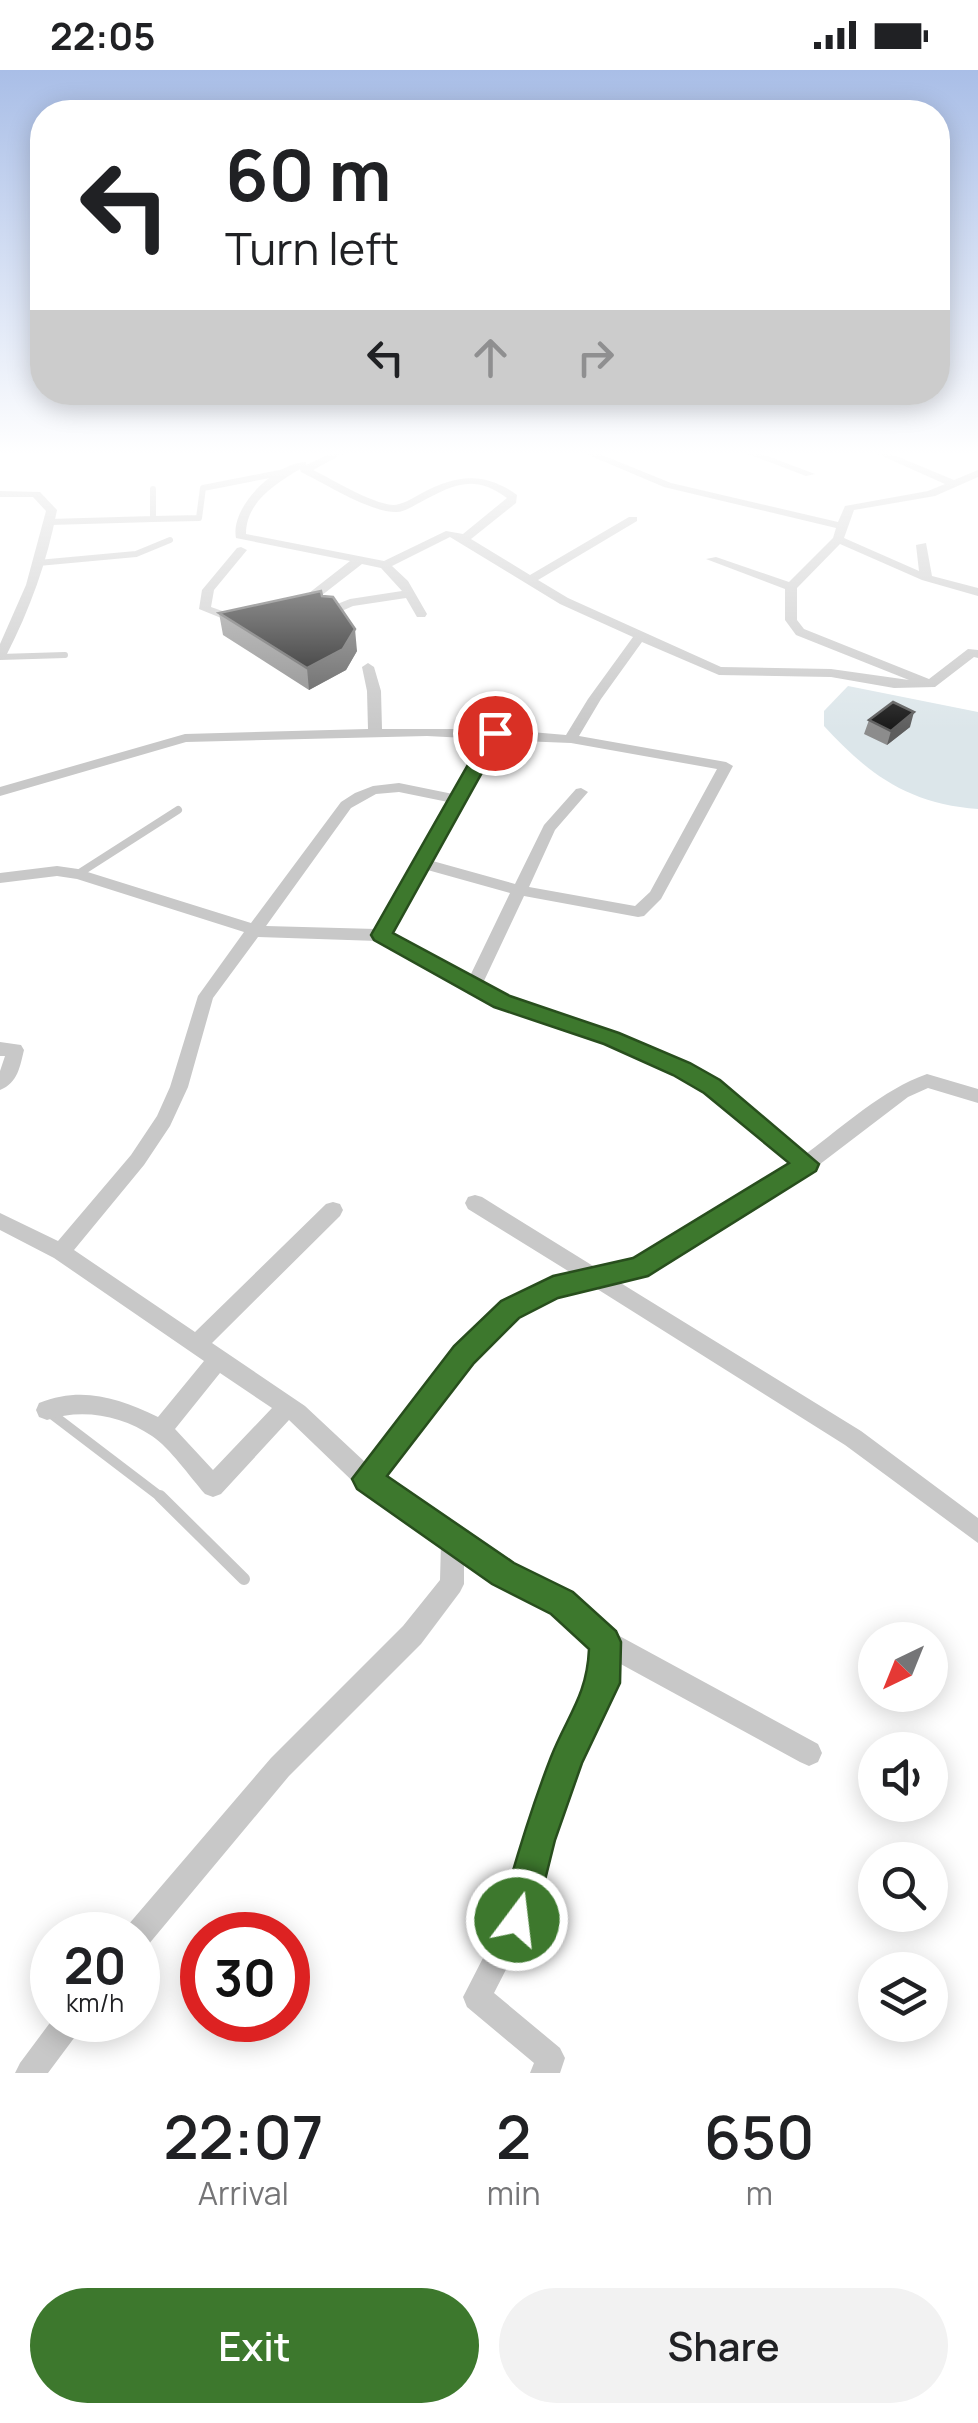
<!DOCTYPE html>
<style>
body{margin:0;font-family:Manrope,sans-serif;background:#f2f2f2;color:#202124;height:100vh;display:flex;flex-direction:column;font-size:38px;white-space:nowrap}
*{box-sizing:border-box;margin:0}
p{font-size:32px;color:#757577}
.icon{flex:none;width:55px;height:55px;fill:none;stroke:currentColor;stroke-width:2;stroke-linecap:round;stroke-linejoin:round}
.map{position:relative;height:2003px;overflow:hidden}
.sheet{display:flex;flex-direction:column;background:#fff;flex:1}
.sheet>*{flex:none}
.banner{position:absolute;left:30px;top:30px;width:920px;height:305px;border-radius:40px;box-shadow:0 5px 25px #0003;background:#fff;color:#202124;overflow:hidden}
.needle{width:65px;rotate:223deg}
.fabs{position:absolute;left:858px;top:1552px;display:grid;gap:20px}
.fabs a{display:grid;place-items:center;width:90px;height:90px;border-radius:50%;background:#fff;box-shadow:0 5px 25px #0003;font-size:50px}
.speed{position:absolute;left:30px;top:1842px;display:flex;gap:20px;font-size:50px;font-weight:700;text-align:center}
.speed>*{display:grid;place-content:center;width:130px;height:130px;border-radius:50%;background:#fff;box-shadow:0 5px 25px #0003;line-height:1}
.speed small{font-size:25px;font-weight:400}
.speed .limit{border:15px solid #d22;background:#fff;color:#111}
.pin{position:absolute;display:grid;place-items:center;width:85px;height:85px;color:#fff;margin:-42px;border:5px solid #fff;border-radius:50%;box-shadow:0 2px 10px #0007}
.me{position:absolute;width:110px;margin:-55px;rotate:15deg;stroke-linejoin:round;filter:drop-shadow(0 0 8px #0008)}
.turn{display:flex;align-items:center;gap:35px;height:210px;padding:0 30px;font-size:45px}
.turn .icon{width:130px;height:130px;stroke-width:2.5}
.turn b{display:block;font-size:70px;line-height:85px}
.lanes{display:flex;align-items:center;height:95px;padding:0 30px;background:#0003;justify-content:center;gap:50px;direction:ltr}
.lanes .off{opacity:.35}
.eta{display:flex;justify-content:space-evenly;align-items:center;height:170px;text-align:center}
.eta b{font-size:60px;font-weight:600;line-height:70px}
.action{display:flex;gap:20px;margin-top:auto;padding:20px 30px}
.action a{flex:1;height:115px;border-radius:60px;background:#3d782d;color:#fff;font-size:40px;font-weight:600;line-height:115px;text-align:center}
.action a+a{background:#f2f2f2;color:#202124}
.status{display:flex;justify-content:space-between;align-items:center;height:70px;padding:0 50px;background:#fff;direction:ltr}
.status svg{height:28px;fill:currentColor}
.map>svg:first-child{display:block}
.green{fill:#dce6ea}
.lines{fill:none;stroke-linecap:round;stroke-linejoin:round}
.lane-far3{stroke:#c8c8c8;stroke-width:6}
.lane-far2{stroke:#c8c8c8;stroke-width:8}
.lane-far1{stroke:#c8c8c8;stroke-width:10}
.lane{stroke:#c8c8c8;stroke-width:12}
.street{fill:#c8c8c8;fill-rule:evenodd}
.wall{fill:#8c8c8c}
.shaded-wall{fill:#5d5d5d}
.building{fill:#181818;stroke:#5d5d5d;stroke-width:2.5}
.route{fill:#3d782d;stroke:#284e1d;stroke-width:2.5}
</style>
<div class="status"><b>22:05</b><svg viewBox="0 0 49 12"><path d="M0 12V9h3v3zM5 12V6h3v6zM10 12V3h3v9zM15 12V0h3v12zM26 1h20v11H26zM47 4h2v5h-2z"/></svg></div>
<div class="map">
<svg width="978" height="2003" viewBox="0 0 978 2003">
<rect width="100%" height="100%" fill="#fff"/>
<path class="green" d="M 848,616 L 978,642 L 978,739 C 909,734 869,705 824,656 L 824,641 Z"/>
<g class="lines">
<path class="lane-far3" d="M 153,449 L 199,448 L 203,418 L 285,402
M 50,452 L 153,449 L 153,419
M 38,493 L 136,484 L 170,470
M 0,587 L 65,585"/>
<path class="lane-far2" d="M 78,804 L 178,740"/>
<path class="lane-far1" d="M 49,1342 L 162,1428"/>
<path class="lane" d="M 160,1426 L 244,1509"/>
<path class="street" d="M 336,381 L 348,381 L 313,400 C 334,410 370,433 393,435 C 402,435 413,428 422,423 C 456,405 484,401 517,425 L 516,433 L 471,469 L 530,505 L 629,447 L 637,447 L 637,451 L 538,510 L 568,528 L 721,597 L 831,599 L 909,610 L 796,565 L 785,550 L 785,519 L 706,489 L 716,487 L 789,512 L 833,468 L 836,458 L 664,417 L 579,381 L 592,381 L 671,413 L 838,452 L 845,436 L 928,421 L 945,414 L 871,381 L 884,381 L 954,410 L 978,400 L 978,407 L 935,426 L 854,440 L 844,468 L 919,501 L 916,475 L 926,473 L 932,506 L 978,518 L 978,526 L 922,510 L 840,474 L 797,518 L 797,550 L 804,559 L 929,609 L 968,579 L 978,580 L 978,588 L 974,587 L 935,617 L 894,618 L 831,607 L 719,605 L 642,572 L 601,629 L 579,666 L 726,692 L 733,696 L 661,829 L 644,846 L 638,847 L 524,826 L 483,913 L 508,927 L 618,963 L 687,994 L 718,1011 L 807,1083 C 845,1055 882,1020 927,1004 L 978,1019 L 978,1033 L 928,1018 L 908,1027 L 807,1104 L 646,1204 L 619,1212 L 861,1361 L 978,1448 L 978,1473 L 845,1375 L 594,1217 C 567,1224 537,1230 515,1248 C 462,1291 423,1354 382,1408 L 417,1428 L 511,1496 L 570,1525 L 614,1563 L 818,1674 L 822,1683 L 818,1692 L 809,1696 L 800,1692 L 617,1592 L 616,1613 L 579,1692 L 551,1770 L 531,1851 L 494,1923 L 560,1978 L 565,1988 L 560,2003 L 530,2003 L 534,1993 L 467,1937 L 463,1927 L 504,1847 L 525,1770 L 555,1687 L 592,1612 L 593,1577 L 554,1541 L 495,1512 L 464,1490 L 464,1514 L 460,1522 L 421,1574 L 289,1706 L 148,1875 L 138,1879 L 138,1865 L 124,1865 L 128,1855 L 271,1688 L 403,1556 L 440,1510 L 441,1473 L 401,1444 L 367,1425 L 289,1350 L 221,1424 L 213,1427 L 205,1424 C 190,1407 170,1378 152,1366 C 122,1345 81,1338 47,1350 L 39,1347 L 36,1340 L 39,1333 C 83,1316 117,1328 158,1347 L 204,1291 L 54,1188 L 0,1160 L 0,1143 L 58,1171 L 131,1085 L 157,1046 L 170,1017 L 198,926 L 244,862 L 77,809 L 57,806 L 0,813 L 0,803 L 57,796 L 78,799 L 251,853 L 341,732 L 355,723 L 373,716 L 399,713 L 453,724 L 485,669 L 427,666 L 186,672 L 0,726 L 0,717 L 185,664 L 368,659 L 367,621 L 362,597 L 368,593 L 374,597 L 381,621 L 382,659 L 495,659 L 566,665 L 588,629 L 633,567 L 560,534 L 450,467 L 392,496 L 408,511 L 427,544 L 425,547 L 417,547 L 406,528 L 353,536 L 335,544 L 327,544 L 327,538 L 350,529 L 402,521 L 381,498 L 362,494 L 308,536 L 300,536 L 300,530 L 350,491 L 236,468 C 230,437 275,393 306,392 L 306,395 ZM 300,399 L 301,402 C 326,414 371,443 397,442 C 404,442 413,436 419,433 C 453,415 473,403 507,428 L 463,464 L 446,461 L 384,491 L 246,464 C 246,432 275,414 300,399 ZM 498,670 L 571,673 L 717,699 L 650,822 L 635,836 L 529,817 L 555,760 L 588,722 L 581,718 L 576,719 L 544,755 L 515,814 L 429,790 ZM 399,722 L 448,732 L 376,859 L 266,856 L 351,738 L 376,724 ZM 424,799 L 510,823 L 470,906 L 390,863 ZM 258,867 L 378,871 L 465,918 L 467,922 L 496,935 L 606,973 L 675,1004 L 706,1021 L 793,1094 L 634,1190 L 598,1199 L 482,1127 L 475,1125 L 468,1127 L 465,1133 L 468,1139 L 573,1204 C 549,1210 522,1219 502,1234 C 449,1274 406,1342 366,1393 L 305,1336 L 212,1273 L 340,1146 L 343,1140 L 340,1134 L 333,1132 L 326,1134 L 195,1262 L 74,1180 L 144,1095 L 170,1056 L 188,1017 L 213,928 ZM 220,1303 L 272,1338 L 213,1400 L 175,1359 Z
M 740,381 L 754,381 L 815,404 L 806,406 Z
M 0,421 L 40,422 L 57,440 C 47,492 30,539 6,586 L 0,590 L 0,574 L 26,515 L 46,441 L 33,427 L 0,427 Z
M 241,477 L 247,480 L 214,520 L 211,537 L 245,549 L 247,552 L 241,556 L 199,539 L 202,520 L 237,478 Z
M 0,972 L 21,975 L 24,980 C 20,996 18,1013 0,1020 L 0,1001 L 5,986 L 0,986 Z
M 52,1950 L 84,1950 L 80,1960 L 48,2003 L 15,2003 L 20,1993 Z"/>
</g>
<path class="wall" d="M 322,526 L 357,581 L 346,600 L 309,620 L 223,565 L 219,543 Z
M 869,650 L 910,657 L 887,675 L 864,664 Z"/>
<path class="shaded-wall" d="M 355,559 L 357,581 L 346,600 L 309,620 L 307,598 Z
M 914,642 L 910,657 L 887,675 L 891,661 Z"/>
<path class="building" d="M 321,521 L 322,526 L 333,527 L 355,559 L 343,579 L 307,598 L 219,543 Z
M 893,632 L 914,642 L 891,661 L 869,650 Z"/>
<linearGradient id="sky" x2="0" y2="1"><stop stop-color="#a9bee7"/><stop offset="0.58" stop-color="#fff"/><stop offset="1" stop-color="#fff" stop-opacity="0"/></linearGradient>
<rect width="978" height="661" fill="url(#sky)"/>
<path class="route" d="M 495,658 L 504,663 L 393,863 L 510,926 L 619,963 L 690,993 L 720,1010 L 819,1094 L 816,1101 L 648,1206 L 558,1228 L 519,1248 L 474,1293 L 387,1406 L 514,1493 L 573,1522 L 616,1561 L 621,1572 L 620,1613 L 582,1693 L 555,1770 L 535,1850 L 529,1863 L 517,1868 L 504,1863 L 499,1850 C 514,1795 530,1741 551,1687 C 567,1646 587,1626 589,1579 L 551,1544 L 492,1514 L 357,1419 L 352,1409 L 454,1276 L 501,1231 L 553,1206 L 633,1188 L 789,1093 L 704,1023 L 673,1005 L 604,974 L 494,937 L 374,870 L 371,865 L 486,663 Z"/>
</svg>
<div class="fabs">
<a><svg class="needle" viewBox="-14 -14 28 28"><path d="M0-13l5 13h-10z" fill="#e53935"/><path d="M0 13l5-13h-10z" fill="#757577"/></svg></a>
<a><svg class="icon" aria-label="sound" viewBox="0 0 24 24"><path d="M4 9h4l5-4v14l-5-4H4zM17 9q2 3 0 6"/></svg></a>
<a><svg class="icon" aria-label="search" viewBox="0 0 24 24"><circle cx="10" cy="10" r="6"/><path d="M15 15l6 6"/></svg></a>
<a><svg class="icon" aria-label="layers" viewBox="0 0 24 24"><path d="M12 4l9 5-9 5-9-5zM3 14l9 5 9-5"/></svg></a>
</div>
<div class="speed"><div>20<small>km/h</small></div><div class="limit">30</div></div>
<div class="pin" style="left:495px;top:663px;background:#d93025"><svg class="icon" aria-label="arrive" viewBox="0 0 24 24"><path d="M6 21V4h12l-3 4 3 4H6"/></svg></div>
<svg class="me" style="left:517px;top:1850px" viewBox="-20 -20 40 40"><circle r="17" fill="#3d782d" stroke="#fff" stroke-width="3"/><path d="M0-11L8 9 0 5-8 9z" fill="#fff"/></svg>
<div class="banner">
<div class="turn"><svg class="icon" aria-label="left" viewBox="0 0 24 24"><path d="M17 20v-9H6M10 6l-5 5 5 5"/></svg><div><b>60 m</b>Turn left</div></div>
<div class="lanes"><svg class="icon" aria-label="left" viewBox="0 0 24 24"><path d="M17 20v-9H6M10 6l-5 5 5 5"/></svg><svg class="icon off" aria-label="ahead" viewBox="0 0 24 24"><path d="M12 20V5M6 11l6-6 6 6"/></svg><svg class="icon off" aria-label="right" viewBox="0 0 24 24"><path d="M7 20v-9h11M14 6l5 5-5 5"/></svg></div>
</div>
</div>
<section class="sheet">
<div class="eta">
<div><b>22:07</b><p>Arrival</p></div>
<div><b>2</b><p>min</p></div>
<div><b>650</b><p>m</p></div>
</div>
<div class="action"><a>Exit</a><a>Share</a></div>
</section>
